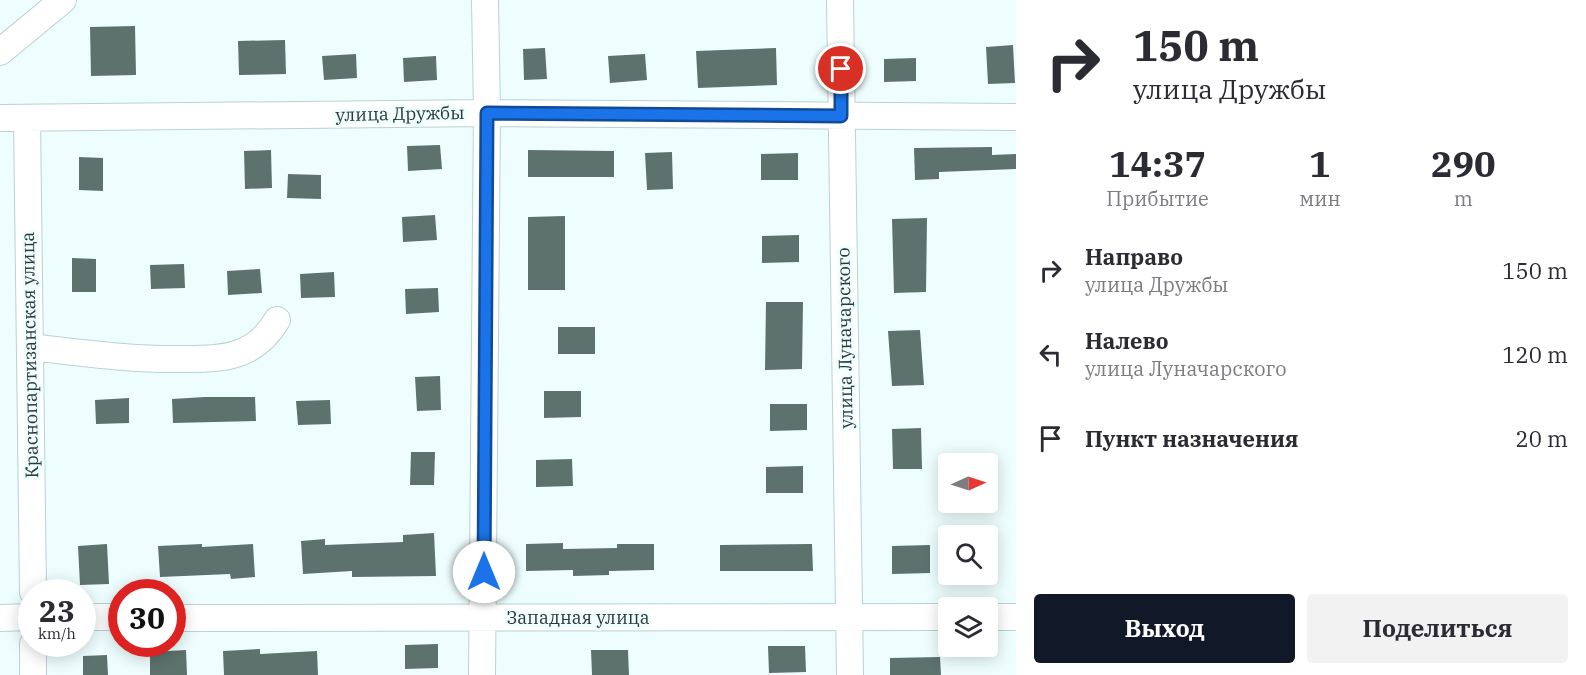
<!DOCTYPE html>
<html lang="ru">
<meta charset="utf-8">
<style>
body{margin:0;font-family:"IBM Plex Serif",serif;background:#f2f2f3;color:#2b2b33;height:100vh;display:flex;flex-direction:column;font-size:22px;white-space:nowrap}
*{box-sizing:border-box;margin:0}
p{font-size:20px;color:#7c7c81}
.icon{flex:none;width:33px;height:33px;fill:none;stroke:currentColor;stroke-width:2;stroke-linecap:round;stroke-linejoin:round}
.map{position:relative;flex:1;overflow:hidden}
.drawer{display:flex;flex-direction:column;background:#fff;width:570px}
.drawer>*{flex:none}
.top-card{background:#fff;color:#2b2b33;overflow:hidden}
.needle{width:39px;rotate:87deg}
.fabs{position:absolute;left:938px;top:453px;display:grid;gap:12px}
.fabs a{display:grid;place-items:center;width:60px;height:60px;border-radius:6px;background:#fff;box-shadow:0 3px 15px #0003;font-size:30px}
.speed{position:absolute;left:18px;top:579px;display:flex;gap:12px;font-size:30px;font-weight:700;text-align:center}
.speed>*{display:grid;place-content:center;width:78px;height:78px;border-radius:50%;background:#fff;box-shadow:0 3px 15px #0003;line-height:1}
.speed small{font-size:15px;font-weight:400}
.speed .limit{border:9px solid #d22;background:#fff;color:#111}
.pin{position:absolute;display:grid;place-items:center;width:51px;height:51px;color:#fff;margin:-26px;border:3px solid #fff;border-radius:50%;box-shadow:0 2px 6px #0007}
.me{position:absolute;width:66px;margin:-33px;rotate:0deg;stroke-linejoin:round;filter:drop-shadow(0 0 4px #0008)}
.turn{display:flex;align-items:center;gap:21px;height:126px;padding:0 18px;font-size:27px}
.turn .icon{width:78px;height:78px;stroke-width:2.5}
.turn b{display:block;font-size:42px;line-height:51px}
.eta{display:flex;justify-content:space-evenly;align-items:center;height:102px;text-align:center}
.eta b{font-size:36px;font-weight:700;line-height:42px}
.action{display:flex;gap:12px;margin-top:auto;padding:12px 18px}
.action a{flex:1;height:69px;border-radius:6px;background:#111827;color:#fff;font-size:24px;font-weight:700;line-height:69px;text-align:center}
.action a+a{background:#f2f2f3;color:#2b2b33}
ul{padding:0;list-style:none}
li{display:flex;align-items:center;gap:18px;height:84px;padding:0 18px}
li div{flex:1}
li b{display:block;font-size:22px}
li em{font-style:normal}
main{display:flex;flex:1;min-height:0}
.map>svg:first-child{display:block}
.building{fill:#5d726c}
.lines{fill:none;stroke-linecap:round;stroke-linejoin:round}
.minor-casing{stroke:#b9d2d3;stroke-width:28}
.minor{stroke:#fff;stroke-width:26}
.route-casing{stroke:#114b97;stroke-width:15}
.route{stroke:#1a73e8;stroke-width:10}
.labels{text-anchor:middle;stroke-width:6;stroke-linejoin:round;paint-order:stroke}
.street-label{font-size:18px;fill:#2e3838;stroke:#eefefe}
</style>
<main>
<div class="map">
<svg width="1016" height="675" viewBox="0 0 1016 675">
<rect width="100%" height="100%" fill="#eefefe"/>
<path class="building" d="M 135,26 L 136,75 L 91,76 L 90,27 Z
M 285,40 L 286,74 L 239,75 L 238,41 Z
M 1013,45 L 1015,83 L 988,84 L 986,47 Z
M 545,48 L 547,79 L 524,80 L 523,49 Z
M 776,48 L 777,85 L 698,88 L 696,51 Z
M 356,54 L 357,78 L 324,80 L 322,56 Z
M 645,54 L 647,80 L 610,83 L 608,56 Z
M 436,56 L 437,80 L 404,82 L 403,58 Z
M 916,58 L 916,81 L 884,82 L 884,59 Z
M 440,145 L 442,169 L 408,171 L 407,146 Z
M 992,147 L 992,155 L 1016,154 L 1016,169 L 939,172 L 939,179 L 915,180 L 914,148 Z
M 271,150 L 272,188 L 245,189 L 244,151 Z
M 528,150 L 614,151 L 614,177 L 528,177 Z
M 672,152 L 673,189 L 647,190 L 645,153 Z
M 798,153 L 798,180 L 761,180 L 761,154 Z
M 79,157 L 103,158 L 103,191 L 79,190 Z
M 288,174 L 321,175 L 321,199 L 287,198 Z
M 435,215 L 437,240 L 403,242 L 402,217 Z
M 565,216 L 565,290 L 528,290 L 528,217 Z
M 927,218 L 926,292 L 894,293 L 892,219 Z
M 799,235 L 799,262 L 762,263 L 762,236 Z
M 72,258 L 96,259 L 96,292 L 72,292 Z
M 184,264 L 185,288 L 151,289 L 150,265 Z
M 260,269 L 262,293 L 228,295 L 227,271 Z
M 334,272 L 335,297 L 301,298 L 300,274 Z
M 438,288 L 439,312 L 406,314 L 405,289 Z
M 766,302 L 803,302 L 802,369 L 765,370 Z
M 558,327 L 595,327 L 595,354 L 558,354 Z
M 920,330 L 924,385 L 892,386 L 888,331 Z
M 440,376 L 441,410 L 417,411 L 415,377 Z
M 544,391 L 581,391 L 581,417 L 544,418 Z
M 205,397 L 255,397 L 256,421 L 173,423 L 172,399 Z
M 129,398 L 129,423 L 96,424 L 95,400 Z
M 330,400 L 331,424 L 298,425 L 296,401 Z
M 770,404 L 807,404 L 807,430 L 770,431 Z
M 921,428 L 922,469 L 893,469 L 892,429 Z
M 411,452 L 435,452 L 434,485 L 410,485 Z
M 572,459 L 573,486 L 536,487 L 536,460 Z
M 803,466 L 803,493 L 766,493 L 766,467 Z
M 434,533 L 436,576 L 352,577 L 352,571 L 303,574 L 301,541 L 325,539 L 325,545 L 403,542 L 403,535 Z
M 563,543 L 563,549 L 617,548 L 617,544 L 654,544 L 654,570 L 609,571 L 609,575 L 573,576 L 573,570 L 526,571 L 526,544 Z
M 107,544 L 109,584 L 80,585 L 78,546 Z
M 202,544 L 202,547 L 253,544 L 255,577 L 231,579 L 230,574 L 160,577 L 158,546 Z
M 812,544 L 813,571 L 720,571 L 720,545 Z
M 930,545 L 930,573 L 892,574 L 892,546 Z
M 438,644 L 438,668 L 405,669 L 405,645 Z
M 768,646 L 805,646 L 806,672 L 769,673 Z
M 260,649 L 260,654 L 317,651 L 318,675 L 224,675 L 223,651 Z
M 186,650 L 187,675 L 150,675 L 150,652 Z
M 591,650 L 628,650 L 629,675 L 592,675 Z
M 107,655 L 108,675 L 83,675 L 83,656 Z
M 940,657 L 941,675 L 890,675 L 890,658 Z"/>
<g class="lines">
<defs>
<path id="minor" d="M 840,0 L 850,675
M 0,52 L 63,0
M 0,118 L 487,113 L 1016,117
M 27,118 L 33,592
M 30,347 C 82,353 133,360 186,359 C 202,359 221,359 236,354 C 255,348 267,337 277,320
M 82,617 L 122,617
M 987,617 L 1016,617
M 0,618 L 32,617
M 172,618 L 948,617
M 33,675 L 33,644
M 482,675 L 487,113 L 485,0"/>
</defs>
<use href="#minor" class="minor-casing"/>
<use href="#minor" class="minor"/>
</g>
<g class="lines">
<defs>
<path id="route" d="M 484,572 L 487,113 L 841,116 L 841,69"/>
</defs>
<use href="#route" class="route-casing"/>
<use href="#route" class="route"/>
</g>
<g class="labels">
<g class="street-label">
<text transform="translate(400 114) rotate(-1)" y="6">улица Дружбы</text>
<text transform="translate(845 338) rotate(-91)" y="6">улица Луначарского</text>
<text transform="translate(30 355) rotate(-91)" y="6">Краснопартизанская улица</text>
<text x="578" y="624">Западная улица</text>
</g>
</g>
</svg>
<div class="fabs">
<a><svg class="needle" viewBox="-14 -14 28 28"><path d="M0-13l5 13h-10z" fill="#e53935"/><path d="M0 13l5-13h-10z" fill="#7c7c81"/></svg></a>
<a><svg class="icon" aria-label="search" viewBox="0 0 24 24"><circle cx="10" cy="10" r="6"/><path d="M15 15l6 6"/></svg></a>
<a><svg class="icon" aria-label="layers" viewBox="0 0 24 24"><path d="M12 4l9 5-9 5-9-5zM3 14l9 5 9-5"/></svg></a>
</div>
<div class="speed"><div>23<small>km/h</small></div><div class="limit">30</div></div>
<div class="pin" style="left:841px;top:69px;background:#d93025"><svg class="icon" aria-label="arrive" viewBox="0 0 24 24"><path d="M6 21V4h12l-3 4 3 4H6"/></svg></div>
<svg class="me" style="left:484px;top:572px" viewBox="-20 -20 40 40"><circle r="19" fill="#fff"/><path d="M0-13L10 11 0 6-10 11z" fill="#1a73e8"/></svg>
</div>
<section class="drawer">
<div class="top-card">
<div class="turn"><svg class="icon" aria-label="right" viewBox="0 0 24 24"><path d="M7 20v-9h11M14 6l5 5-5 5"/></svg><div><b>150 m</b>улица Дружбы</div></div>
</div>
<div class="eta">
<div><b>14:37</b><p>Прибытие</p></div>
<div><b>1</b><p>мин</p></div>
<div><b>290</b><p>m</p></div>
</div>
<ul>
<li><svg class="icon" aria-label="right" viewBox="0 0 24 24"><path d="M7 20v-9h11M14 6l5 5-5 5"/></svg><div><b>Направо</b><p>улица Дружбы</p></div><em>150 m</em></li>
<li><svg class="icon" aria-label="left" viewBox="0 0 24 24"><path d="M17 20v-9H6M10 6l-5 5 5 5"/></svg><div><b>Налево</b><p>улица Луначарского</p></div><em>120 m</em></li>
<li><svg class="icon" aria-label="arrive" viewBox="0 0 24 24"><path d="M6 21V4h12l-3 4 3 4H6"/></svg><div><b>Пункт назначения</b></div><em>20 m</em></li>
</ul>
<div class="action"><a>Выход</a><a>Поделиться</a></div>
</section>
</main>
